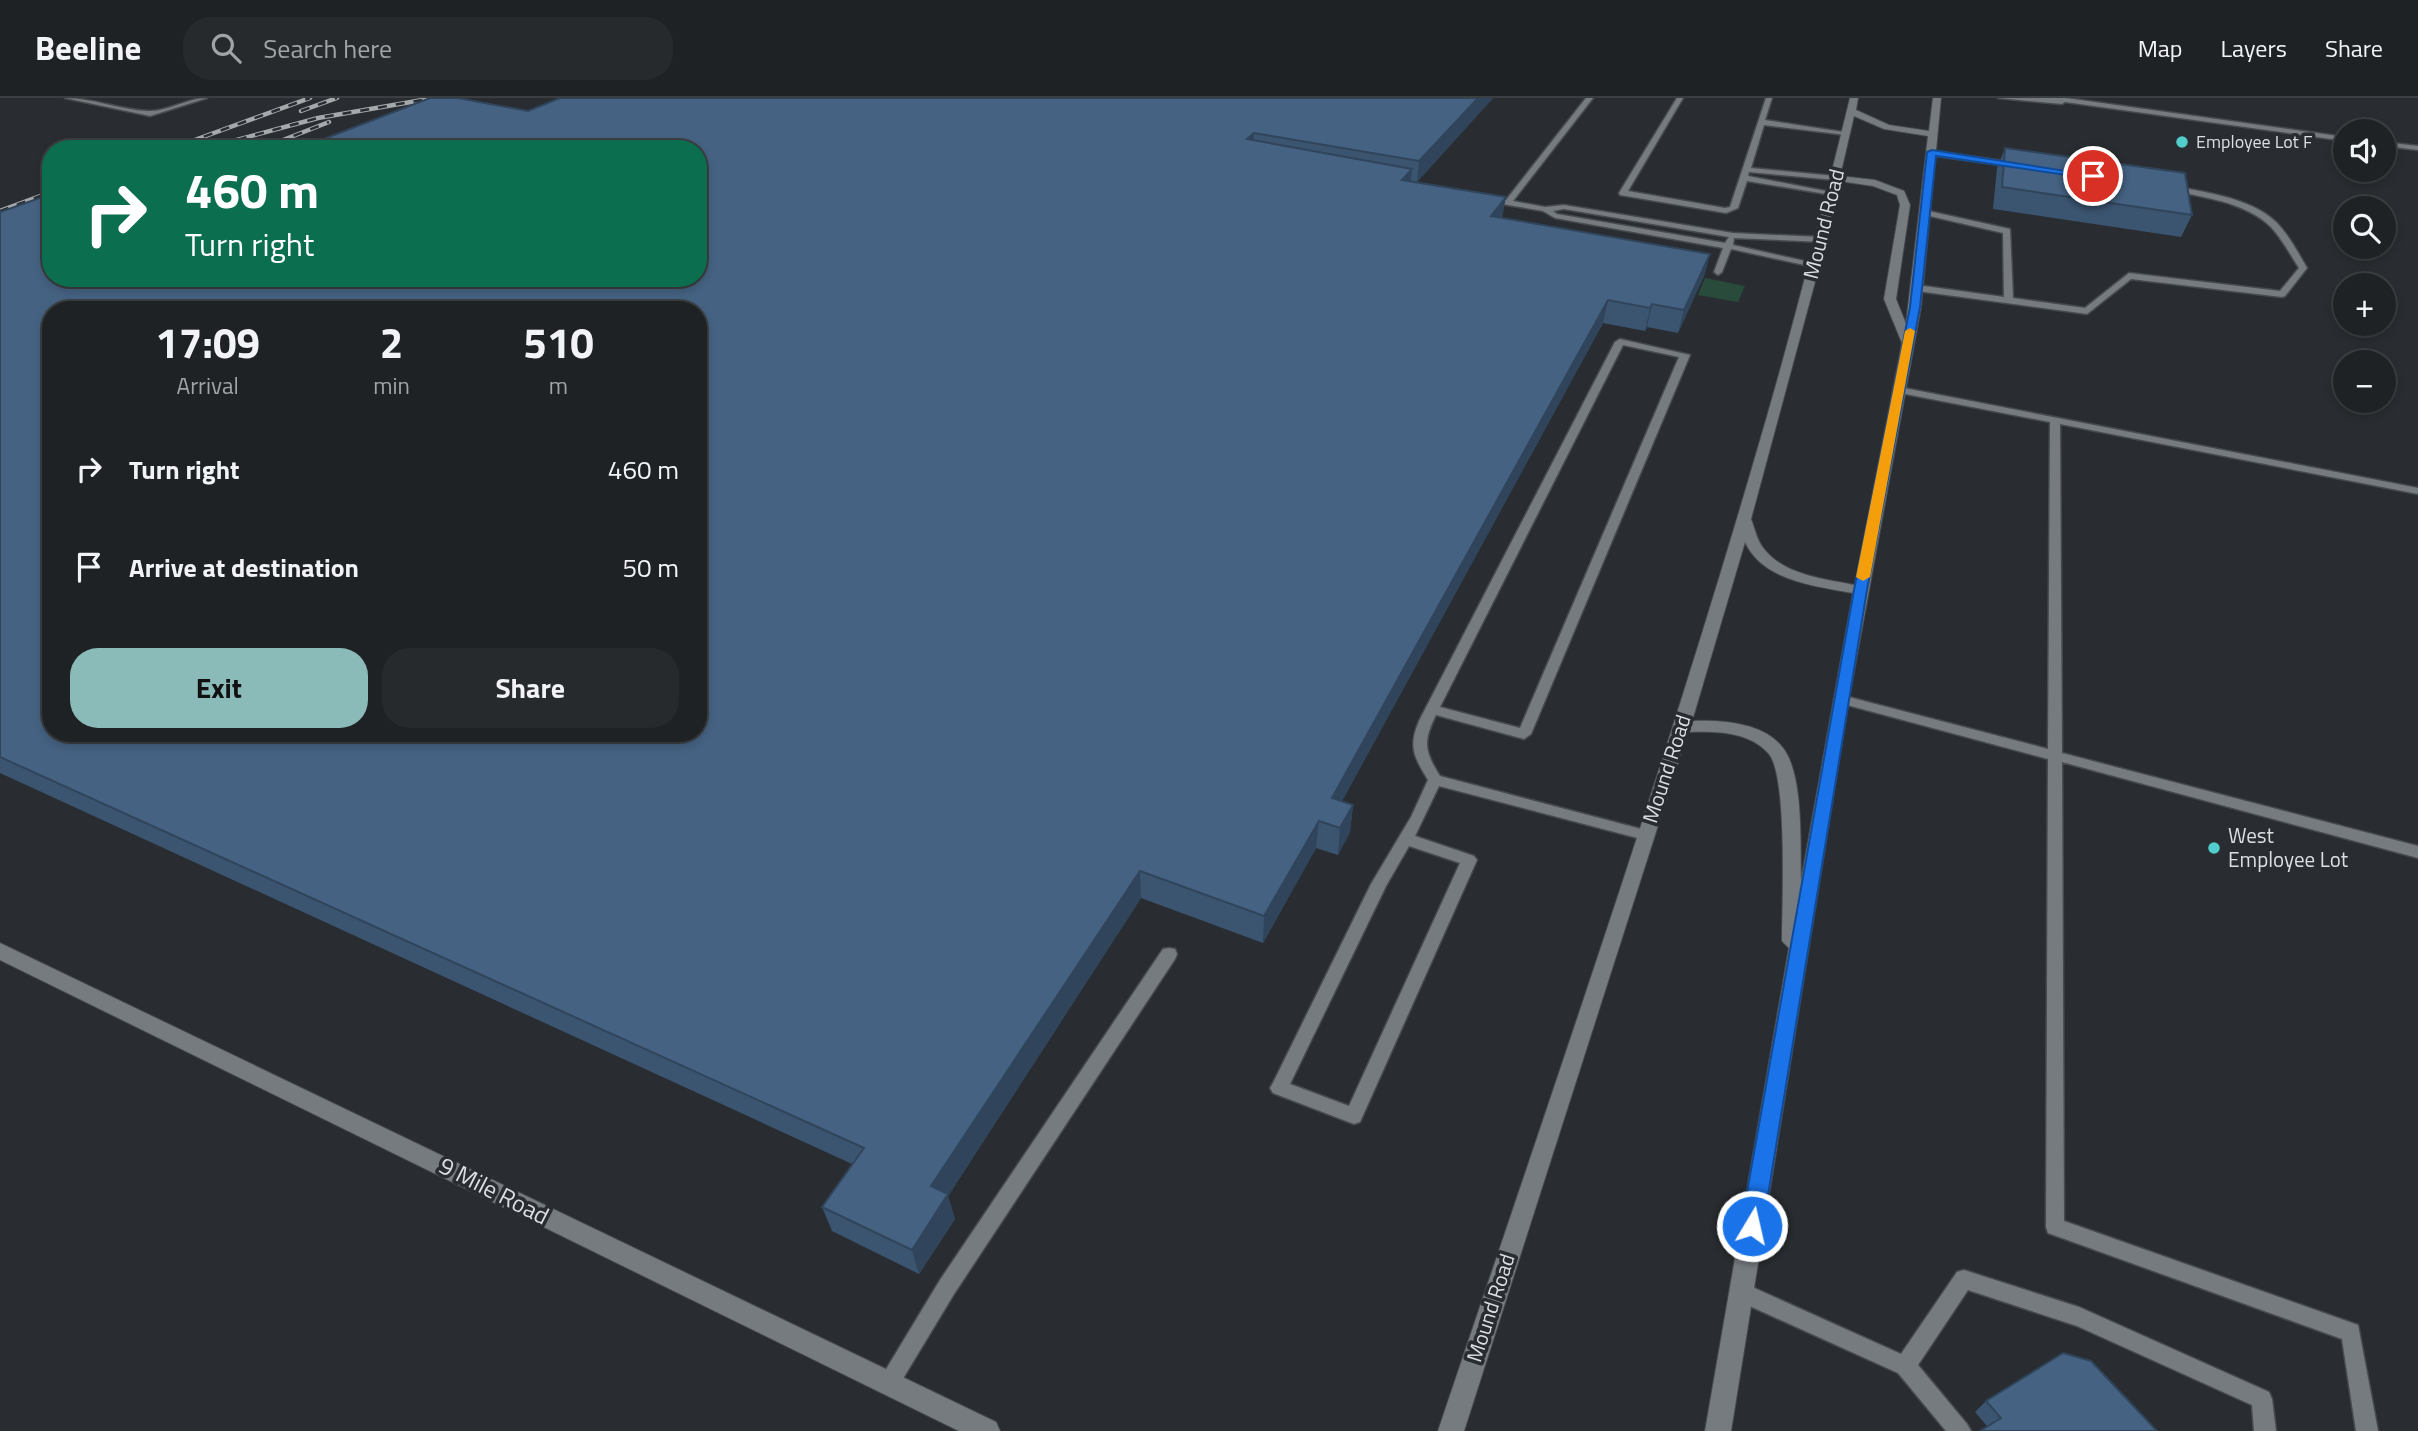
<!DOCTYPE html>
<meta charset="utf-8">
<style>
body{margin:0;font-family:"Titillium Web",sans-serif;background:#272a2d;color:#f1f3f6;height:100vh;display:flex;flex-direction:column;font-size:26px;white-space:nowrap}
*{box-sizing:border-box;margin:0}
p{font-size:23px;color:#a1a4a7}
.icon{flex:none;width:38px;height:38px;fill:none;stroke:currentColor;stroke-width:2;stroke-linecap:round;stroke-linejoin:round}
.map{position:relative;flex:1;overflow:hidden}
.details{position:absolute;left:42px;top:203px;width:665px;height:441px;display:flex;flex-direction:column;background:#1f2225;border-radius:28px;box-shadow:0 4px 10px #0003,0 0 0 2px #3c3f42}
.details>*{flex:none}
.top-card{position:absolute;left:42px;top:42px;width:665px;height:147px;border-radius:28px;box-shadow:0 4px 10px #0003,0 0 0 2px #3c3f42;background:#0b6e4f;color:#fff;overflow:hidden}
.tools{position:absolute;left:2333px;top:21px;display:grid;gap:14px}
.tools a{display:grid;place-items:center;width:63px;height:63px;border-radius:50%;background:#1f2225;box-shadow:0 4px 10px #0003,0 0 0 2px #3c3f42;font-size:35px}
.pin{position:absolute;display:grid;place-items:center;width:60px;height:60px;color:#fff;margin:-30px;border:4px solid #fff;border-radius:50%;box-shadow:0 2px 7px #0007}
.me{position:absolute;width:77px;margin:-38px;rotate:9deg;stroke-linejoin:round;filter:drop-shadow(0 0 5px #0008)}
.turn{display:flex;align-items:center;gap:24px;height:147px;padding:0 28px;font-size:32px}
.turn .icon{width:91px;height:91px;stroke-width:2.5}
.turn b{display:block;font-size:49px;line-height:60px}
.eta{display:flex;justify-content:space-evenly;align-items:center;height:119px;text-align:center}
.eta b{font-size:42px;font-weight:700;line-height:49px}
.button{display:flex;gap:14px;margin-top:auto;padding:14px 28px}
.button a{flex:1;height:80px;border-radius:28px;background:#8bbbb9;color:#111;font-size:28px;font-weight:700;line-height:80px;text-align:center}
.button a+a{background:#272a2d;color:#f1f3f6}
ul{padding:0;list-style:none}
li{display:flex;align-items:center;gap:21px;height:98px;padding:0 28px}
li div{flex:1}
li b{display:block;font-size:26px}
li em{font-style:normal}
header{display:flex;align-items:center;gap:42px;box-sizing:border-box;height:98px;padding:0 35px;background:#1f2225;border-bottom:2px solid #3c3f42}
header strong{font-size:33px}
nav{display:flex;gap:38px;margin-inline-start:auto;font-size:24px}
.search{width:490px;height:63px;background:#272a2d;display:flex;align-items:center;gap:18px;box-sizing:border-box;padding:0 24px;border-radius:28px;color:#a1a4a7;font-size:26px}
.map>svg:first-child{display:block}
.green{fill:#294b3b}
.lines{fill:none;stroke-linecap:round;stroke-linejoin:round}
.service-casing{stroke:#474a4d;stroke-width:3}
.secondary-casing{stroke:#474a4d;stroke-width:2}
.service{fill:#767b80;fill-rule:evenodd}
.secondary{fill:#767b80;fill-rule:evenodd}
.rail-casing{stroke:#a6a9ac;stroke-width:4.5}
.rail{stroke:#292d31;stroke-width:2.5;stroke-dasharray:9;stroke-linecap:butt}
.wall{fill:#3b5470}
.shaded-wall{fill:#30455b}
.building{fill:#456282;stroke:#30455b;stroke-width:2;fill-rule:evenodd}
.route{fill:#1a73e8;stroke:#114b97;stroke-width:2}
.slow{fill:#f59e0b}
.poi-dot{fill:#52cdce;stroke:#292d31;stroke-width:2.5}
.labels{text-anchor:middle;stroke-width:7;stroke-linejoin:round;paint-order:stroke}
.far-poi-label{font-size:18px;fill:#dcdfe2;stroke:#292d31;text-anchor:start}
.street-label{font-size:21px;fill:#dcdfe2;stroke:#292d31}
.poi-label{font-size:21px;fill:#dcdfe2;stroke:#292d31;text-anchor:start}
.near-street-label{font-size:24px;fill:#dcdfe2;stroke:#292d31}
</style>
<header>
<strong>Beeline</strong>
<div class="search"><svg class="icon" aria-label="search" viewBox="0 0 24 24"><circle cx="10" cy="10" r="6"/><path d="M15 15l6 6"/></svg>Search here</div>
<nav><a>Map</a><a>Layers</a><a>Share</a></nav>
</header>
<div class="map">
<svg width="2418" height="1333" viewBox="0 0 2418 1333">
<rect width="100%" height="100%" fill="#292d31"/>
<path class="green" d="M 1705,180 L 1745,188 L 1738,204 L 1698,197 Z"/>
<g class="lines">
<defs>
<path id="service" d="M 65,0 C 93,0 120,12 148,13 C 167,14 187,0 207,0 L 150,18 Z
M 1586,0 L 1593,0 L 1513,103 L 1545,109 L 1564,107 L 1733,135 L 1821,139 L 1824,140 L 1824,144 L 1734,140 L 1733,147 L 1818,166 L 1818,170 L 1731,151 L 1722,174 L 1718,177 L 1714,174 L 1723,150 L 1555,120 L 1543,113 L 1484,103 L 1484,99 L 1487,99 L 1506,102 ZM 1564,111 L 1729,139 L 1725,145 L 1557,116 L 1553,113 Z
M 1677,0 L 1683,0 L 1628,93 L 1725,110 L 1730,109 L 1766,0 L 1772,0 L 1765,22 L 1850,35 L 1846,37 L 1764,27 L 1751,70 L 1835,78 L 1839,80 L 1835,82 L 1749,74 L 1748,78 L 1836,95 L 1832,97 L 1747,83 L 1738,110 L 1726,115 L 1620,97 L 1619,95 Z
M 1998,0 L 2066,0 L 2345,39 L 2345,43 L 2065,4 L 2062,6 Z
M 2384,44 L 2418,48 L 2418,52 L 2384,48 Z
M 1932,53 L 2017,65 L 2021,67 L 2017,69 L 1929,57 L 1928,55 Z
M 2172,88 C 2205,94 2251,100 2276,124 C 2289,137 2298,155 2307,170 L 2285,198 L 2282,199 L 2131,181 L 2087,216 L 1917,193 L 1913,190 L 1917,187 L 2004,199 L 2003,135 L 1921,116 L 1921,112 L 1924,112 L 2010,131 L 2013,200 L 2085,210 L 2129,175 L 2280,193 L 2299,170 C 2290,156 2282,141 2271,129 C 2246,104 2202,99 2169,92 L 2169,88 Z
M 1620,241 L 1690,257 L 1531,636 L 1524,641 L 1436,617 C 1423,643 1424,653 1440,678 L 1645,732 L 1650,733 L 1652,737 L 1650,741 L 1645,742 L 1439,688 L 1415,738 L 1474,758 L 1477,762 L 1360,1024 L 1354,1026 L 1273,995 L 1270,990 L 1273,985 L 1371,786 L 1411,719 L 1428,682 C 1414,659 1408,649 1419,623 L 1615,244 ZM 1623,247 L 1679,259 L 1520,630 L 1440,609 ZM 1409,748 L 1460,765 L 1349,1008 L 1290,986 L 1386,788 Z
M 1899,289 L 2418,390 L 2418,396 L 2060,326 L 2062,655 L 2418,748 L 2418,760 L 2062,664 L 2064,1123 L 2358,1227 L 2378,1333 L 2356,1333 L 2342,1241 L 2048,1135 L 2046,1129 L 2048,661 L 1836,604 L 1834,601 L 1841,597 L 2048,651 L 2050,324 L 1895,294 L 1895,290 Z
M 1169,850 L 1175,851 L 1177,856 L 1175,861 L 954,1196 L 896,1292 L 889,1295 L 882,1292 L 879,1285 L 882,1278 L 940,1182 L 1163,851 Z
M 1964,1172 L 2079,1209 L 2269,1294 L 2272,1301 L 2276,1333 L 2254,1333 L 2252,1307 L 2077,1228 L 1968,1192 L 1918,1267 L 1967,1326 L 1971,1333 L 1946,1333 L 1898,1275 L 1734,1201 L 1731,1194 L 1734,1187 L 1741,1184 L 1901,1256 L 1957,1174 Z"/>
<path id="secondary" d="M 1850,0 L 1858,0 L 1856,12 L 1889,27 L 1929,33 L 1933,0 L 1941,0 L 1921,209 L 1849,601 L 1731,1333 L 1705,1333 L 1789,850 L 1782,843 C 1782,808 1788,680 1769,656 C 1750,633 1714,633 1688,634 L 1464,1333 L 1438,1333 C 1549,1003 1664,674 1761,339 C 1794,227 1822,114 1850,0 ZM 1854,18 L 1884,31 L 1928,38 L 1906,226 L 1896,201 L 1910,107 L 1904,93 L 1875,82 L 1840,78 ZM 1839,83 L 1873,88 L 1897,97 L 1900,107 L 1884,201 L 1902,245 L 1855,487 C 1825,481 1784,477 1764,451 C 1757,443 1755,431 1751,421 L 1819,169 ZM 1745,444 C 1763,483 1815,488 1853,495 L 1801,783 C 1800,749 1804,677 1783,650 C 1763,624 1721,622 1692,623 Z
M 0,845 L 996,1324 L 1000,1333 L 959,1333 L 0,862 Z"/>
</defs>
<use href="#service" class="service-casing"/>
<use href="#secondary" class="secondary-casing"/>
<use href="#service" class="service"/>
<use href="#secondary" class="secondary"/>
<defs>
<path id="rail" d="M 301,13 L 337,0
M 170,51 L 310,0
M 203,51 L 318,20 L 434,0
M 260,51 L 329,24
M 0,113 L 51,94"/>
</defs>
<use href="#rail" class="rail-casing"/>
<use href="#rail" class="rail"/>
</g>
<path class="wall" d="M 1493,0 L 1417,84 L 1411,83 L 1411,84 L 1502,120 L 1710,156 L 1704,178 L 1678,235 L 1647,229 L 1645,233 L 1603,225 L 1342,703 L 1353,707 L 1350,734 L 1338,757 L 1316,750 L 1263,845 L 1141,800 L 948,1098 L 955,1121 L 919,1176 L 832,1133 L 822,1109 L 852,1066 L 0,675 L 0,114 L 51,180 L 528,13 Z
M 2005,50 L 2192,117 L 2181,139 L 1993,111 L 1997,70 Z
M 1986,1303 L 2157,1333 L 1987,1328 L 1975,1314 Z"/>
<path class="shaded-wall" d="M 1478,0 L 1493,0 L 1417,84 L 1419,63 Z
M 1254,35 L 1253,55 L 1247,41 Z
M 1412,71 L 1410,92 L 1402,82 Z
M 1506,99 L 1502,121 L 1491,118 Z
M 1710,156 L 1704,178 L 1678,235 L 1684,212 Z
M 1608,202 L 1603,225 L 1329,727 L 1332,700 Z
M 1652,206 L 1647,229 L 1645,233 L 1650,210 Z
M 1353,707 L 1350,734 L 1338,757 L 1340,730 Z
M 1319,723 L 1316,750 L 1263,845 L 1264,818 Z
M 1140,773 L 1141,800 L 948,1098 L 955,1121 L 919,1176 L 912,1152 L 931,1088 Z"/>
<path class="building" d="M 430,0 L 458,0 L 528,13 L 560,0 L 1478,0 L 1419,63 L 1254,35 L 1247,41 L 1412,71 L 1402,82 L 1506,99 L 1491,118 L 1710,156 L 1684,212 L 1652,206 L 1650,210 L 1608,202 L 1332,700 L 1353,707 L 1340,730 L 1319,723 L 1264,818 L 1140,773 L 931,1088 L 948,1096 L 912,1152 L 822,1109 L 864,1050 L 0,659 L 0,114 L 51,96 L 51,180 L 698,180 L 698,51 L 298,51 ZM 51,212 L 698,212 L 698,635 L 51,635 Z
M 2005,50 L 2185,75 L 2192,117 L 2002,89 Z
M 2063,1255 L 2091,1263 L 2157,1333 L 1980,1333 L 2001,1320 L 1986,1303 Z"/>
<path class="route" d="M 1932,52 L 2098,78 L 2093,81 L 1936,58 L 1920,209 L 1867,492 L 1763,1128 L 1760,1135 L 1752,1138 L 1744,1135 L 1741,1128 L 1854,492 L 1910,209 L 1927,54 Z"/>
<path class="slow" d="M 1910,230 L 1915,233 L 1870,479 L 1863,483 L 1856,479 L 1905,233 Z"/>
<g class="poi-dot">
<circle cx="2182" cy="44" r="7"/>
<circle cx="2214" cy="750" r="7"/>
</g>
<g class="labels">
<g class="far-poi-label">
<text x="2196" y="50">Employee Lot F</text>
</g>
<g class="street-label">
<text transform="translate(1824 126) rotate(-76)" y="7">Mound Road</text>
<text transform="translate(1667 671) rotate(-72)" y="7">Mound Road</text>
<text transform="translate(1491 1210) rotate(-72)" y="7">Mound Road</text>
</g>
<g class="poi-label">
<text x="2228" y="745">West<tspan x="2228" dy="24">Employee Lot</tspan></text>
</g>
<g class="near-street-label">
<text transform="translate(494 1093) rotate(27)" y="8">9 Mile Road</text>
</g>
</g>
</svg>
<div class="tools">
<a><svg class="icon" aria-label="sound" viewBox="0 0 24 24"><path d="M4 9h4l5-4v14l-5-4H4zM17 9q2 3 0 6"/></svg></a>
<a><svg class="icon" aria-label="search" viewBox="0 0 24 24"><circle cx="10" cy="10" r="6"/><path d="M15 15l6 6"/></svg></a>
<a>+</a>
<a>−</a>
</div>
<div class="pin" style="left:2093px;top:78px;background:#d93025"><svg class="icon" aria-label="arrive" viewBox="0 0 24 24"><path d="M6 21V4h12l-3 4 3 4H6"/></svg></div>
<svg class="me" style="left:1752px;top:1128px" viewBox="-20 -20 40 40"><circle r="17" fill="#1a73e8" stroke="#fff" stroke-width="3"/><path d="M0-11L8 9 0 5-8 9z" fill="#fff"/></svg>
<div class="top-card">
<div class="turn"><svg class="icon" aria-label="right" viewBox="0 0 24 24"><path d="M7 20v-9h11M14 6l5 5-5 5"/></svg><div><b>460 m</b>Turn right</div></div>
</div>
<section class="details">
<div class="eta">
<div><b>17:09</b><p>Arrival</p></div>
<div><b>2</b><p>min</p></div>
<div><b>510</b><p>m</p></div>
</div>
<ul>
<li><svg class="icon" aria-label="right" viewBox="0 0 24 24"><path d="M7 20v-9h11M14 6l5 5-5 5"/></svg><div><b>Turn right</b></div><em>460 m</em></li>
<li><svg class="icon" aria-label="arrive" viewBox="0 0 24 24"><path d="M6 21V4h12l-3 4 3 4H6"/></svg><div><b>Arrive at destination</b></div><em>50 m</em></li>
</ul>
<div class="button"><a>Exit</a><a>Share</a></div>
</section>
</div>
